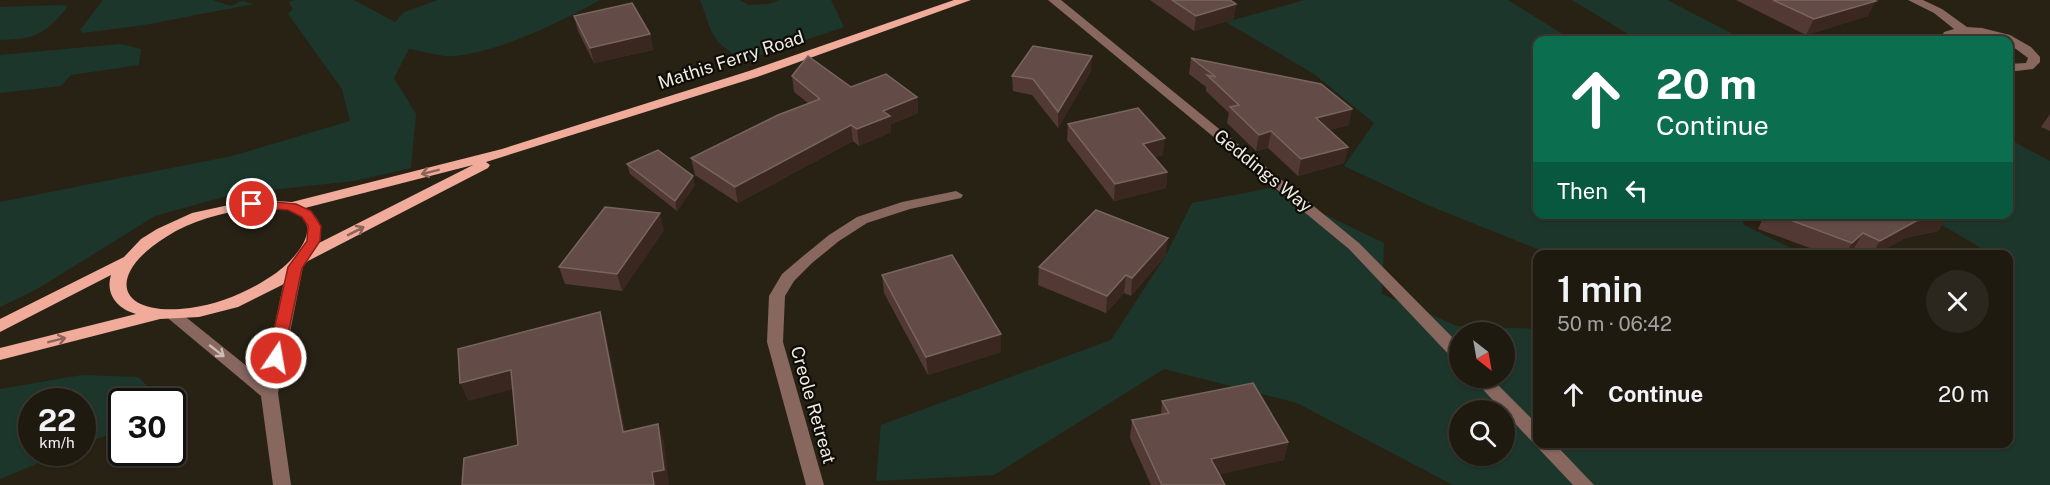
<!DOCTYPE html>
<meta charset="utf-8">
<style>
body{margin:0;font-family:"Public Sans",sans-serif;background:#2b271e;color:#f1f3f6;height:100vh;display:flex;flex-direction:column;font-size:22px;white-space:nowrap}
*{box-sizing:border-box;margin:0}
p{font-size:20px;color:#a1a19f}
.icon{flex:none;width:33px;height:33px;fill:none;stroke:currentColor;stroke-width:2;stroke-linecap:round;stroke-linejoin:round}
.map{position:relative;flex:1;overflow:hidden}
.side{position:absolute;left:1533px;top:250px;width:480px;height:198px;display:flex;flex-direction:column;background:#1e1a10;border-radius:12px;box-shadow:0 2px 4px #0004,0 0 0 2px #3c3830}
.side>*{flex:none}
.top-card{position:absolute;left:1533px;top:36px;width:480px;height:183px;border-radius:12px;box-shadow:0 2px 4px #0004,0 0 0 2px #3c3830;background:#0b6e4f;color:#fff;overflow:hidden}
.needle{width:39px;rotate:149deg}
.controls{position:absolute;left:1449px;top:322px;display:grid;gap:12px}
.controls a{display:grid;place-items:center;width:66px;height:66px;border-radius:50%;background:#1e1a10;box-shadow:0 2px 4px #0004,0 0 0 2px #3c3830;font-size:30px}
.speed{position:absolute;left:18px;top:388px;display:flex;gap:12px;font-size:30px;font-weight:700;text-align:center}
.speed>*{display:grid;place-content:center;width:78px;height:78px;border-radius:50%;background:#1e1a10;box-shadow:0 2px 4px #0004,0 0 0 2px #3c3830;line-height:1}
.speed small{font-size:15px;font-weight:400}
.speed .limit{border:3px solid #111;border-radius:9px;background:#fff;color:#111}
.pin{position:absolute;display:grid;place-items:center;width:51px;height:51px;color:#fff;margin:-26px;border:3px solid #fff;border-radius:50%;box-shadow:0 2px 6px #0007}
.me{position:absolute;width:66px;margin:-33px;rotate:12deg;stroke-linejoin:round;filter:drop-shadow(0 0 4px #0008)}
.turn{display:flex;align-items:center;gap:21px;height:126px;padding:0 24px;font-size:27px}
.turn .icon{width:78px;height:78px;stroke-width:2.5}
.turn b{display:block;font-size:42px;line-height:51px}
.then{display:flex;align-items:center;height:57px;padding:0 24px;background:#0003;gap:12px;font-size:22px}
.round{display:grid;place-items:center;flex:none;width:63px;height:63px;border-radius:32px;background:#2b271e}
.head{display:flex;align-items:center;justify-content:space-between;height:102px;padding:0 24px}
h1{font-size:36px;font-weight:600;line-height:45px}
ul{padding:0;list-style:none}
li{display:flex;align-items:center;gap:18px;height:84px;padding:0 24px}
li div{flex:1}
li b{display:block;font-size:22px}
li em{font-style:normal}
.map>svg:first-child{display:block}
.green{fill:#1d362b;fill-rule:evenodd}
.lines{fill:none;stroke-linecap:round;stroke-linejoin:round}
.minor{fill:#88675f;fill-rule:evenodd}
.major{fill:#f1ab9b;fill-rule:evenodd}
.wall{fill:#523934}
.shaded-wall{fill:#3a2820}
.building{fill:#634c47;stroke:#79655f;stroke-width:1.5}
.oneway{stroke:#8b6358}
.oneway2{stroke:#cbbdb4}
.route{fill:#d93025;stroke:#8d1f18;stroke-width:1.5}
.labels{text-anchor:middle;stroke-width:4.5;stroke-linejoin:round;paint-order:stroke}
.street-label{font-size:18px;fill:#efebe2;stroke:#0e0c06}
</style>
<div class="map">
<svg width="2050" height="485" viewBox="0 0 2050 485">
<rect width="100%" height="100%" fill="#282215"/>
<path class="green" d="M 103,0 L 212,0 L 231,6 L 242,1 L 254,4 L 144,25 L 83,33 L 80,30 Z
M 295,0 L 354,0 L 395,22 L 404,12 L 438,0 L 600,0 C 560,22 500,52 454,56 C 440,57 423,51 409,49 L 394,78 L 416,114 L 411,168 L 354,181 L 234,194 L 155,216 L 37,289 L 0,307 L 0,202 L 232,156 L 350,121 L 342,89 L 288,14 L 293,9 L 289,2 Z
M 700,0 L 739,0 L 749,5 L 769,4 L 780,0 L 831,0 L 844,27 L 746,60 C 710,43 713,34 700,0 Z
M 1305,0 L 1508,0 L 1572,40 L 1538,40 L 1538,214 L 1741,215 L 1744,225 L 1805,255 L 1544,255 L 1542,251 L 1430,206 L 1344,166 L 1374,123 L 1314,74 L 1226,22 Z
M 1572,0 L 1667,0 L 1739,37 L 1760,40 L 1638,40 Z
M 61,5 L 67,6 L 65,10 C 44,35 33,39 0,40 L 0,7 Z
M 120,44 L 141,49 L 139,65 L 71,75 L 61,86 L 0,93 L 0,55 Z
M 2009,139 L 2050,161 L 2050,485 L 1453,485 L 1297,403 L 1164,369 L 994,475 L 876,481 L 881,425 L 1111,340 L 1166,255 L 1192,203 L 1270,188 L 1384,243 L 1382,294 L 1457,326 L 1537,329 L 1538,444 L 2008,444 L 2008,296 L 2012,267 L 2009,264 L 2008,255 L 1993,255 L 1925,215 L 2008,214 ZM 1460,333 L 1504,333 L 1504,378 L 1460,378 ZM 1460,411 L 1504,411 L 1504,456 L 1460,456 Z
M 82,375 L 138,377 L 165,402 L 122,402 L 121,429 L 83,445 L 82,402 L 32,402 L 32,453 L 63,453 L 0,479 L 0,389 Z"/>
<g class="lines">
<path class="minor" d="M 1048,0 L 1061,0 L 1359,243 L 1460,345 L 1460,362 L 1454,360 L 1349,249 Z
M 1908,0 L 1923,0 L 1942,9 L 1967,27 L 1982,28 L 2010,35 L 2031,47 L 2040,57 L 2040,62 L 2033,69 L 2008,72 L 2008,64 L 2026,63 L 2028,58 L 2008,43 L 2008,40 L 1982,35 L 1953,36 L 1952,40 L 1940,40 L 1944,32 L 1954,29 L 1934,13 Z
M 956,191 L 963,195 L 961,198 L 910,209 L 867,223 L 839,241 L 812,263 L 794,281 L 785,296 L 783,342 L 824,485 L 806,485 L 767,342 L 769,296 L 782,274 L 802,257 L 829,235 L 857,217 L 902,202 Z
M 295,262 L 303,267 L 278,393 L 291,485 L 273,485 L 261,396 L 163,314 L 165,310 L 177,310 L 263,379 L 287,267 Z
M 1472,378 L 1491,378 L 1538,425 L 1538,444 L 1555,444 L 1594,485 L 1573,485 Z"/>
<path class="major" d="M 954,0 L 971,0 L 757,77 L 486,162 L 490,165 L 488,168 L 308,261 L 282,285 L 238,307 L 199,317 L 160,319 L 0,360 L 0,348 L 136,314 C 118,309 105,295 111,275 L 0,332 L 0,319 L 124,257 L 141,239 L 157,229 L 192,213 L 252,200 L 292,202 L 502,149 L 749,71 ZM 473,165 L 319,243 C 324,228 319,216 305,208 ZM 252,208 C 262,208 274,207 284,209 C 333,220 293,263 270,277 C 246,293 219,304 190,308 C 116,317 105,275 166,237 C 192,220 222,213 252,208 Z"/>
</g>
<path class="wall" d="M 1150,0 L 1230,0 L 1234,19 L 1194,31 Z
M 1736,0 L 1873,0 L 1868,16 L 1806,35 Z
M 574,16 L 650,34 L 653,50 L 594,63 L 578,31 Z
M 1191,58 L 1349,125 L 1329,130 L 1348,147 L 1344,163 L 1298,176 L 1268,148 L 1256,151 L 1227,123 L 1229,113 L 1206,91 L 1206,87 L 1189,74 Z
M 1091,71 L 1058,128 L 1032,95 L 1013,91 L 1012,76 Z
M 792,76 L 851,87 L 917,97 L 918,113 L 891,124 L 891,132 L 859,146 L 853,141 L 738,203 L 695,175 L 691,158 L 808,103 L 794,92 Z
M 2050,114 L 2050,131 L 2041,127 Z
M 1068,124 L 1163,155 L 1154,157 L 1167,172 L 1166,188 L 1114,201 L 1067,140 Z
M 627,164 L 695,185 L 677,211 L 630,174 Z
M 1765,214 L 1948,214 L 1938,231 L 1905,238 L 1874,255 L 1864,255 L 1853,250 L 1847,255 L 1829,255 L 1758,229 Z
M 664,230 L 622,291 L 565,284 L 559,267 Z
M 1166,255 L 1131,296 L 1124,293 L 1106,313 L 1038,285 L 1039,267 Z
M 882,275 L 1001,352 L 928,375 L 884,293 Z
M 1162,401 L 1288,442 L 1284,460 L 1219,474 L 1225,485 L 1151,485 L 1130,438 L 1132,420 L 1161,414 Z"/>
<path class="shaded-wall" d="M 1876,1 L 1868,16 L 1806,35 L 1814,19 Z
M 1236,4 L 1234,19 L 1194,31 L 1196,16 Z
M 650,34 L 653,50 L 594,63 L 590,48 Z
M 1092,56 L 1091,71 L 1058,128 L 1058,112 Z
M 917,97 L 918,113 L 891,124 L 891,132 L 859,146 L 857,129 L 883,111 Z
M 1352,109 L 1349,125 L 1313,134 L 1316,118 Z
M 851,125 L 853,141 L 738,203 L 735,187 Z
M 1271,131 L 1268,148 L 1256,151 L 1259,135 Z
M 1165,138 L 1163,155 L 1142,160 L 1143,144 Z
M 1348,147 L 1344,163 L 1298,176 L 1301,159 Z
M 1167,172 L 1166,188 L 1114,201 L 1115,184 Z
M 693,176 L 695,185 L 677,211 L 675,201 Z
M 660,213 L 664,230 L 622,291 L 617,274 Z
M 1948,214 L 1938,231 L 1905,238 L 1874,255 L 1871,255 L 1880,241 L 1916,221 Z
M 1863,233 L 1853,250 L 1847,255 L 1845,255 L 1852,243 Z
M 1168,238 L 1166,255 L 1131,296 L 1132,278 Z
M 1126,275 L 1124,293 L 1106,313 L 1107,296 Z
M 600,312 L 605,330 L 629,450 L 623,432 Z
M 1001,334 L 1001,352 L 928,375 L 926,357 Z
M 511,370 L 518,388 L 468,401 L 460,383 Z
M 658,424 L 664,442 L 669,485 L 654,485 L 652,472 Z
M 1288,442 L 1284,460 L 1208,477 L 1211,459 Z"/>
<path class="building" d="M 1172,0 L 1230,0 L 1236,4 L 1196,16 Z
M 1773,0 L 1873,0 L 1876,1 L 1814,19 Z
M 632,3 L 650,34 L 590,48 L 574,16 Z
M 1033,46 L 1092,56 L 1058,112 L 1033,79 L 1012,76 Z
M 808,56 L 851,87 L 886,74 L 917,97 L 883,111 L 890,116 L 857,129 L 851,125 L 735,187 L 691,158 L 778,115 L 820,99 L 792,76 Z
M 1191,58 L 1321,84 L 1352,109 L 1316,118 L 1348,147 L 1301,159 L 1271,131 L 1259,135 L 1230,107 L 1239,105 L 1207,75 L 1216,77 Z
M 1138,108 L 1165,138 L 1143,144 L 1167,172 L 1115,184 L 1068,124 Z
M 658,150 L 693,176 L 675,201 L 627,164 Z
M 605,207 L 660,213 L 617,274 L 559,267 Z
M 1096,210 L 1168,238 L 1132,278 L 1126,275 L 1107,296 L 1039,267 Z
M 1774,214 L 1946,214 L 1916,221 L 1880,241 L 1863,233 L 1852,243 Z
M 952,255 L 1001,334 L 926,357 L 882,275 Z
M 600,312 L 623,432 L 658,424 L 664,470 L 652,472 L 654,485 L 462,485 L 464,458 L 518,445 L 511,370 L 460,383 L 458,349 Z
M 1253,383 L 1288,442 L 1211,459 L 1225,485 L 1162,485 L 1132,420 L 1169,413 L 1162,401 Z"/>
<defs><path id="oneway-shaft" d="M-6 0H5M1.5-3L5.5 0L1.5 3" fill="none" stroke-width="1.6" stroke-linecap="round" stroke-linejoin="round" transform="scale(1.5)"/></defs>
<g class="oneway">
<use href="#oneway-shaft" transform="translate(430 172) rotate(166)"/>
<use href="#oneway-shaft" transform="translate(356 231) rotate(-27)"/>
<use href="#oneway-shaft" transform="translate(57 340) rotate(-14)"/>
</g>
<use class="oneway2" href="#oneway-shaft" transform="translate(217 351) rotate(38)"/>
<path class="route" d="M 252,200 L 296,204 L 311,211 L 321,226 L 320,241 L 302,268 L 283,358 L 281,362 L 270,362 L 268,358 L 288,267 L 307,241 L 308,226 L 302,217 L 288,210 L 248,207 L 246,204 L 248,201 Z"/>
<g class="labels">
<g class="street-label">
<text transform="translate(731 60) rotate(-18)" y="6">Mathis Ferry Road</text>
<text transform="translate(1263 171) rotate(39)" y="6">Geddings Way</text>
<text transform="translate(813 405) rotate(74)" y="6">Creole Retreat</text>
</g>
</g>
</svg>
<div class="controls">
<a><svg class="needle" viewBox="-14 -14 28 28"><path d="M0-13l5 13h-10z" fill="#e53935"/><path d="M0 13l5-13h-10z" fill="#a1a19f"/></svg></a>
<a><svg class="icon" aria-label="search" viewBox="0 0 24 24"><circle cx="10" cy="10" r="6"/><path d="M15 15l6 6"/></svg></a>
</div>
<div class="speed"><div>22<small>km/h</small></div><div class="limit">30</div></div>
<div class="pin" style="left:252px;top:204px;background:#d93025"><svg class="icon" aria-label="arrive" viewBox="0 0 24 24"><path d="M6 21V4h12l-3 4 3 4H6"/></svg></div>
<svg class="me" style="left:276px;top:358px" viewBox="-20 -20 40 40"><circle r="17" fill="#d93025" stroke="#fff" stroke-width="3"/><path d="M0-11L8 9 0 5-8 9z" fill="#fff"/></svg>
<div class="top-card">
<div class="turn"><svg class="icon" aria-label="ahead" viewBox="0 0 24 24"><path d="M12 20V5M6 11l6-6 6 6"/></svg><div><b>20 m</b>Continue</div></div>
<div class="then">Then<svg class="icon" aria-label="left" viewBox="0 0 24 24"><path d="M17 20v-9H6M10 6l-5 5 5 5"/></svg></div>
</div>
<section class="side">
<div class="head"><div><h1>1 min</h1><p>50 m · 06:42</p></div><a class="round"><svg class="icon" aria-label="close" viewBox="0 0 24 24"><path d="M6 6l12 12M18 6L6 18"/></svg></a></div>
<ul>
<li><svg class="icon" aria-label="ahead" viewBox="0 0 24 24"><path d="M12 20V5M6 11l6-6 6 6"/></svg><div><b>Continue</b></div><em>20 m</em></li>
</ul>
</section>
</div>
